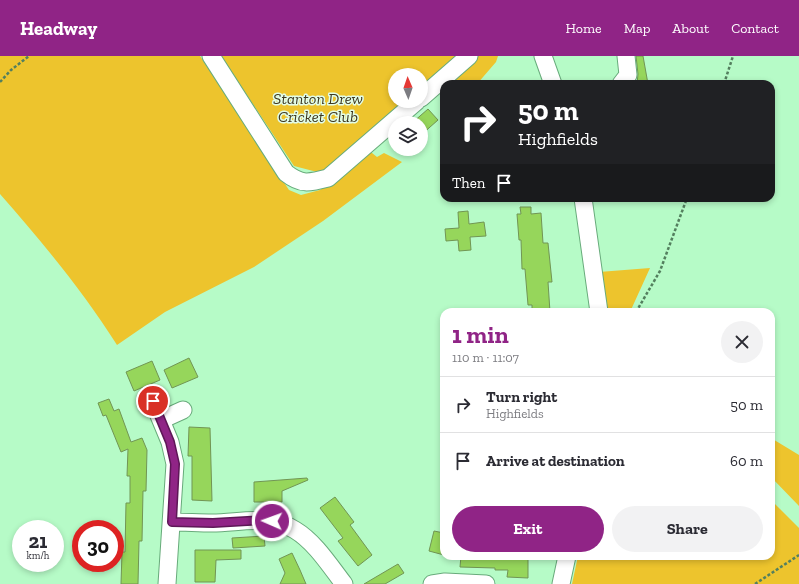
<!DOCTYPE html>
<meta charset="utf-8">
<style>
body{margin:0;font-family:"Zilla Slab",serif;background:#f2f2f3;color:#2b2b33;height:100vh;display:flex;flex-direction:column;font-size:15px;white-space:nowrap}
*{box-sizing:border-box;margin:0}
p{font-size:13px;color:#7c7c81}
.icon{flex:none;width:22px;height:22px;fill:none;stroke:currentColor;stroke-width:2;stroke-linecap:round;stroke-linejoin:round}
.map{position:relative;flex:1;overflow:hidden}
.panel{position:absolute;left:440px;top:252px;width:335px;height:252px;display:flex;flex-direction:column;background:#fff;border-radius:12px;box-shadow:0 2px 6px #0003}
.panel>*{flex:none}
.banner{position:absolute;left:440px;top:24px;width:335px;height:122px;border-radius:12px;box-shadow:0 2px 6px #0003;background:#202124;color:#fff;overflow:hidden}
.needle{width:26px;rotate:358deg}
.controls{position:absolute;left:388px;top:12px;display:grid;gap:8px}
.controls a{display:grid;place-items:center;width:40px;height:40px;border-radius:50%;background:#fff;box-shadow:0 2px 6px #0003;font-size:20px}
.speed{position:absolute;left:12px;top:464px;display:flex;gap:8px;font-size:20px;font-weight:700;text-align:center}
.speed>*{display:grid;place-content:center;width:52px;height:52px;border-radius:50%;background:#fff;box-shadow:0 2px 6px #0003;line-height:1}
.speed small{font-size:10px;font-weight:400}
.speed .limit{border:6px solid #d22;background:#fff;color:#111}
.pin{position:absolute;display:grid;place-items:center;width:34px;height:34px;color:#fff;margin:-17px;border:2px solid #fff;border-radius:50%;box-shadow:0 1px 4px #0007}
.me{position:absolute;width:44px;margin:-22px;rotate:272deg;stroke-linejoin:round;filter:drop-shadow(0 0 3px #0008)}
.turn{display:flex;align-items:center;gap:14px;height:84px;padding:0 12px;font-size:18px}
.turn .icon{width:52px;height:52px;stroke-width:2.5}
.turn b{display:block;font-size:28px;line-height:34px}
.then{display:flex;align-items:center;height:38px;padding:0 12px;background:#0003;gap:8px;font-size:15px}
.round{display:grid;place-items:center;flex:none;width:42px;height:42px;border-radius:21px;background:#f2f2f3}
.summary{display:flex;align-items:center;justify-content:space-between;height:68px;padding:0 12px}
h1{font-size:24px;font-weight:800;line-height:30px;color:#902486}
.action{display:flex;gap:8px;margin-top:auto;padding:8px 12px}
.action a{flex:1;height:46px;border-radius:24px;background:#902486;color:#fff;font-size:16px;font-weight:800;line-height:46px;text-align:center}
.action a+a{background:#f2f2f3;color:#2b2b33}
ul{padding:0;list-style:none}
li{display:flex;align-items:center;gap:12px;height:56px;padding:0 12px;border-top:1px solid #e1e1e2}
li div{flex:1}
li b{display:block;font-size:15px}
li em{font-style:normal}
header{display:flex;align-items:center;gap:24px;box-sizing:border-box;height:56px;padding:0 20px;background:#902486;color:#fff}
header strong{font-size:19px}
nav{display:flex;gap:22px;margin-inline-start:auto;font-size:14px}
.map>svg:first-child{display:block}
.green{fill:#edc42d}
.building{fill:#96d65b;stroke:#719554}
.lines{fill:none;stroke-linecap:round;stroke-linejoin:round}
.minor-casing{stroke:#68ab7b;stroke-width:19}
.path{stroke:#537f5e;stroke-width:2.5;stroke-dasharray:3 2;stroke-linecap:butt}
.minor{stroke:#fff;stroke-width:17}
.route-casing{stroke:#5e1757;stroke-width:10}
.route{stroke:#902486;stroke-width:7}
.labels{text-anchor:middle;stroke-width:3;stroke-linejoin:round;paint-order:stroke}
.park-label{font-size:16px;font-style:italic;fill:#3e371e;stroke:#e2fde8}
</style>
<header>
<strong>Headway</strong>
<nav><a>Home</a><a>Map</a><a>About</a><a>Contact</a></nav>
</header>
<div class="map">
<svg width="799" height="528" viewBox="0 0 799 528">
<rect width="100%" height="100%" fill="#b6fbc7"/>
<path class="green" d="M 0,0 L 200,0 L 289,134 L 301,139 L 320,134 L 367,93 L 377,101 L 384,97 L 402,106 L 323,165 L 254,211 L 165,256 L 117,289 C 83,235 42,186 0,138 Z
M 221,0 L 458,0 L 421,32 L 421,19 L 395,19 L 395,45 L 406,45 L 321,117 L 294,110 Z
M 475,0 L 498,0 L 496,6 L 477,28 L 446,28 Z
M 650,212 L 630,256 L 604,256 L 599,216 Z
M 771,382 L 799,399 L 799,450 L 771,421 Z
M 771,444 L 799,472 L 799,528 L 572,528 L 578,500 L 771,500 Z"/>
<path class="building" d="M 636,0 L 643,0 L 648,28 L 637,28 L 638,18 Z
M 428,53 L 438,64 L 421,79 L 421,67 L 412,67 Z
M 520,151 L 531,151 L 531,158 L 541,157 L 543,187 L 548,187 L 552,226 L 548,226 L 550,256 L 532,256 L 532,249 L 528,249 L 525,213 L 522,213 L 521,184 L 519,184 L 517,158 L 521,158 Z
M 468,155 L 469,168 L 484,166 L 486,180 L 470,181 L 471,194 L 459,195 L 458,184 L 446,185 L 445,173 L 459,172 L 458,156 Z
M 189,302 L 198,321 L 172,332 L 164,314 Z
M 152,305 L 160,324 L 134,335 L 126,316 Z
M 109,343 L 114,355 L 119,353 L 131,386 L 142,382 L 147,394 L 146,435 L 143,435 L 142,485 L 139,485 L 138,528 L 121,528 L 122,496 L 125,496 L 126,447 L 130,447 L 130,420 L 127,420 L 128,393 L 121,396 L 106,359 L 103,360 L 98,347 Z
M 189,371 L 210,372 L 212,445 L 192,444 L 192,400 L 188,400 Z
M 307,422 L 308,424 L 282,435 L 282,446 L 254,446 L 254,426 Z
M 335,441 L 354,466 L 350,469 L 372,499 L 358,510 L 338,485 L 343,482 L 320,452 Z
M 434,475 L 444,477 L 444,499 L 429,495 Z
M 264,480 L 265,490 L 233,492 L 232,482 Z
M 195,494 L 241,494 L 241,503 L 216,504 L 215,526 L 195,526 Z
M 292,497 L 300,514 L 306,528 L 280,528 L 285,517 L 279,503 Z
M 461,500 L 528,502 L 528,522 L 507,521 L 508,514 L 495,514 L 495,512 L 460,511 Z
M 398,508 L 404,517 L 385,528 L 364,528 Z"/>
<g class="lines">
<defs>
<path id="minor" d="M 211,0 L 286,117 C 301,129 309,127 328,122 L 417,45
M 543,0 L 553,28
M 621,28 L 628,19 L 626,0
M 421,42 L 469,0
M 583,142 L 599,256
M 153,345 L 170,386 L 175,408 L 167,528
M 161,364 L 183,354
M 172,466 C 185,466 199,467 212,467 C 240,467 269,458 295,474 C 315,486 330,510 344,528
M 432,528 L 445,526 L 486,528
M 561,528 L 567,500"/>
</defs>
<use href="#minor" class="minor-casing"/>
<path class="path" d="M 0,26 L 11,14 L 29,0
M 724,28 L 733,0
M 636,256 L 660,215 L 687,142
M 755,528 L 799,499"/>
<use href="#minor" class="minor"/>
</g>
<g class="lines">
<defs>
<path id="route" d="M 153,345 L 170,386 L 175,408 L 172,466 L 213,467 L 263,464 L 272,465"/>
</defs>
<use href="#route" class="route-casing"/>
<use href="#route" class="route"/>
</g>
<g class="labels">
<g class="park-label">
<text x="318" y="48">Stanton Drew<tspan x="318" dy="18">Cricket Club</tspan></text>
</g>
</g>
</svg>
<div class="controls">
<a><svg class="needle" viewBox="-14 -14 28 28"><path d="M0-13l5 13h-10z" fill="#e53935"/><path d="M0 13l5-13h-10z" fill="#7c7c81"/></svg></a>
<a><svg class="icon" aria-label="layers" viewBox="0 0 24 24"><path d="M12 4l9 5-9 5-9-5zM3 14l9 5 9-5"/></svg></a>
</div>
<div class="speed"><div>21<small>km/h</small></div><div class="limit">30</div></div>
<div class="pin" style="left:153px;top:345px;background:#d93025"><svg class="icon" aria-label="arrive" viewBox="0 0 24 24"><path d="M6 21V4h12l-3 4 3 4H6"/></svg></div>
<svg class="me" style="left:272px;top:465px" viewBox="-20 -20 40 40"><circle r="17" fill="#902486" stroke="#fff" stroke-width="3"/><path d="M0-11L8 9 0 5-8 9z" fill="#fff"/></svg>
<div class="banner">
<div class="turn"><svg class="icon" aria-label="right" viewBox="0 0 24 24"><path d="M7 20v-9h11M14 6l5 5-5 5"/></svg><div><b>50 m</b>Highfields</div></div>
<div class="then">Then<svg class="icon" aria-label="arrive" viewBox="0 0 24 24"><path d="M6 21V4h12l-3 4 3 4H6"/></svg></div>
</div>
<section class="panel">
<div class="summary"><div><h1>1 min</h1><p>110 m · 11:07</p></div><a class="round"><svg class="icon" aria-label="close" viewBox="0 0 24 24"><path d="M6 6l12 12M18 6L6 18"/></svg></a></div>
<ul>
<li><svg class="icon" aria-label="right" viewBox="0 0 24 24"><path d="M7 20v-9h11M14 6l5 5-5 5"/></svg><div><b>Turn right</b><p>Highfields</p></div><em>50 m</em></li>
<li><svg class="icon" aria-label="arrive" viewBox="0 0 24 24"><path d="M6 21V4h12l-3 4 3 4H6"/></svg><div><b>Arrive at destination</b></div><em>60 m</em></li>
</ul>
<div class="action"><a>Exit</a><a>Share</a></div>
</section>
</div>
